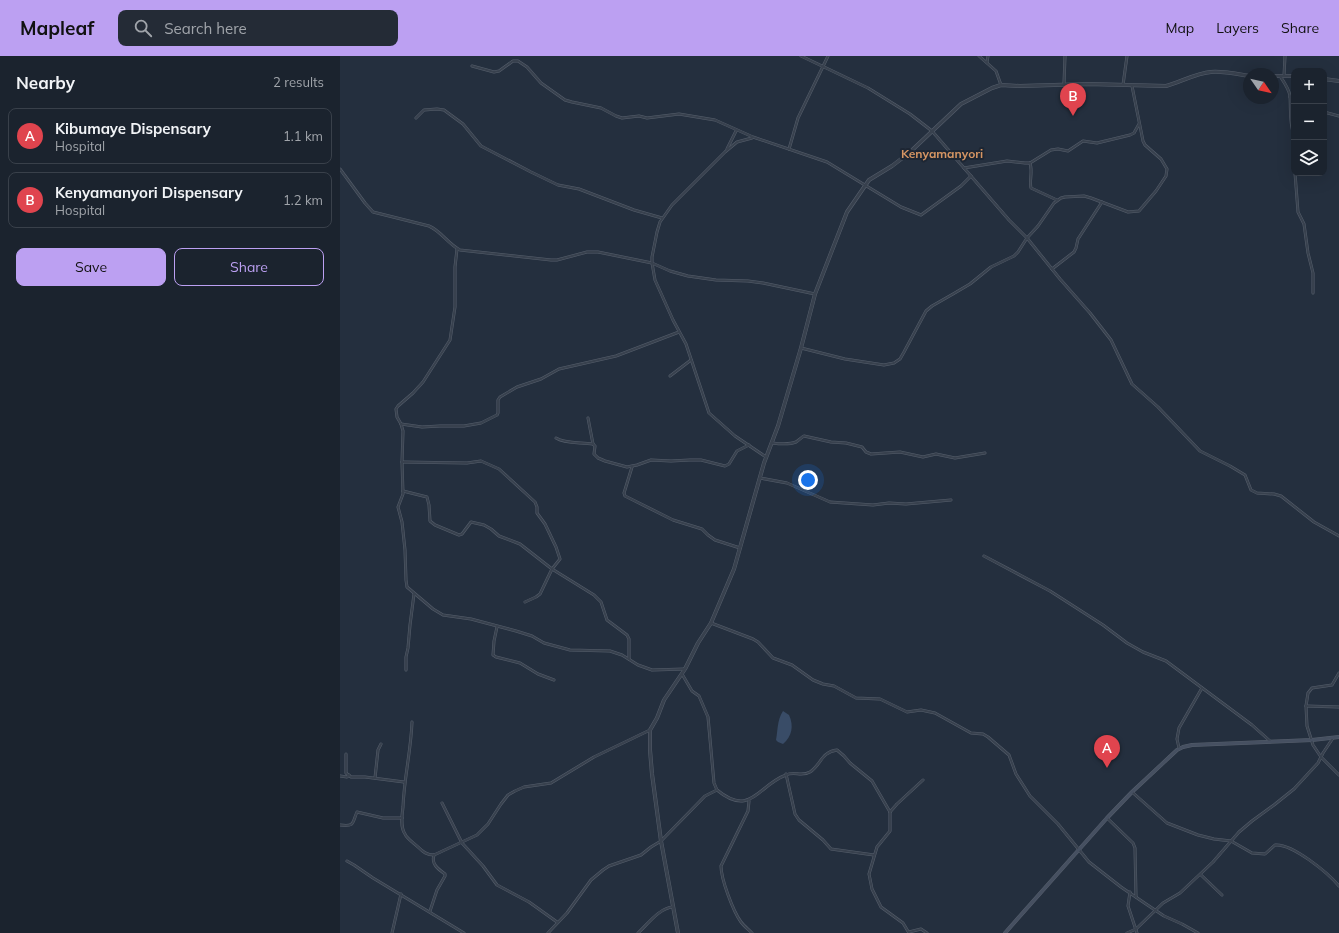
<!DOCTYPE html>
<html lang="en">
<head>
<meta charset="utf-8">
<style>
  body { margin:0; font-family:Mulish,sans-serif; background:#242b36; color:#f1f3f6 }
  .controls { position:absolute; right:12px; top:12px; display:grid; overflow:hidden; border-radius:8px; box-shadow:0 4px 16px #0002 }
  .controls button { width:36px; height:36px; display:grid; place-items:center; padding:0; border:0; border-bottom:1px solid #39404a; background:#1b232e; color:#f1f3f6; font:20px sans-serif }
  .compass { position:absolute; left:903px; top:12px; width:36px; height:36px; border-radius:50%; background:#1b232e; box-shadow:0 4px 16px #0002; rotate:124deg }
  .you { position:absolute; left:468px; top:424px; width:14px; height:14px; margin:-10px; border:3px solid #fff; border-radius:50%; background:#1a73e8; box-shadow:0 0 0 6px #1a73e833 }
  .badge { display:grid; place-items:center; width:26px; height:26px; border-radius:50%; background:#bca0f2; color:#fff; font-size:13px; font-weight:700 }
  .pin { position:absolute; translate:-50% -33px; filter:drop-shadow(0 1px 2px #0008) }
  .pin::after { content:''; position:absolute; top:21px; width:14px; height:12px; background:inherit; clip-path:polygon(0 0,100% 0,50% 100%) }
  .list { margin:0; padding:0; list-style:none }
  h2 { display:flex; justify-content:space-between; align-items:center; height:52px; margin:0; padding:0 16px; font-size:17px }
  h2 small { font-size:13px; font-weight:400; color:#a0a4aa }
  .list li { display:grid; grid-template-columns:26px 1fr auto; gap:12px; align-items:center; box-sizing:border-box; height:56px; margin:0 8px 8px; padding:0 8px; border:1px solid #39404a; border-radius:8px }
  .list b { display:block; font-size:15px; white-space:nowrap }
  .list p { margin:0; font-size:13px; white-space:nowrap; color:#a0a4aa }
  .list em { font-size:13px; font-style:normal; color:#a0a4aa }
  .actions { display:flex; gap:8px; padding:12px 16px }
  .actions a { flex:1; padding:9px 0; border:1px solid #bca0f2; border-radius:8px; text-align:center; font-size:14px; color:#bca0f2 }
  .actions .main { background:#bca0f2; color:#111 }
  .icon { flex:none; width:22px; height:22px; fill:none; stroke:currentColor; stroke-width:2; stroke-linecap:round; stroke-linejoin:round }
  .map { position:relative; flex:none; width:999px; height:877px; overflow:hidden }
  header { display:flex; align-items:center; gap:24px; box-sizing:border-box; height:56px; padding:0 20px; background:#bca0f2; color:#111 }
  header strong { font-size:19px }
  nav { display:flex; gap:22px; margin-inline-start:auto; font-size:14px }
  .search { width:280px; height:36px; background:#242b36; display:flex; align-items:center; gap:10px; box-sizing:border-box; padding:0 14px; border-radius:8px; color:#a0a4aa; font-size:15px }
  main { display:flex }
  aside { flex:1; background:#1b232e }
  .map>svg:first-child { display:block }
</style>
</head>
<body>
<header>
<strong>Mapleaf</strong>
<div class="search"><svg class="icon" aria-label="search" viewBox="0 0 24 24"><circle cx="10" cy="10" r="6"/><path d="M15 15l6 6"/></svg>Search here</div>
<nav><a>Map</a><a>Layers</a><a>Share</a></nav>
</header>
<main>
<aside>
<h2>Nearby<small>2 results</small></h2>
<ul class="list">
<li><span class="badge" style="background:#e0444e">A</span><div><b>Kibumaye Dispensary</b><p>Hospital</p></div><em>1.1 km</em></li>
<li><span class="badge" style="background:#e0444e">B</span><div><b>Kenyamanyori Dispensary</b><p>Hospital</p></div><em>1.2 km</em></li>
</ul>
<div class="actions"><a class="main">Save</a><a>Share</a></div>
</aside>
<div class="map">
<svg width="999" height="877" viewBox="0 0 999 877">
  <rect width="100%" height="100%" fill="#242f3e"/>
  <path fill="#394c67" d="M 443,655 L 449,659 C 454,670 452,680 443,688 L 438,686 L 436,684 C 438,674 437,664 443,655 Z"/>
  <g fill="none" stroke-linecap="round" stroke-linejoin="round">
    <defs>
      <g id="minor">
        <path d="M 461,0 L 528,32 L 570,58 L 592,75 L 669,164 L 687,182 L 720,223 L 750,257 L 771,284 L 792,328 L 818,351 L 860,395 L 890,410 L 905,419 L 911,434 L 917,437 L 934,438 L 941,440 L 974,466 L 999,480"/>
        <path d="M 639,0 L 656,15 L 661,29"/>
        <path d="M 647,6 L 648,0"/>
        <path d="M 132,10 L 154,16 L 159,15 L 173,5 L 178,5 L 187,11 L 201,27 L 225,44 L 232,46 L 261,52 L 276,60 L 282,62 L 299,60 L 307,62 L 339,58 L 375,64 L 413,81 L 487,106 L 561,151 L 581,159 L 621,130 L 631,120"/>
        <path d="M 940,20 C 944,26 949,33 950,40 C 951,53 949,66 954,79"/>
        <path d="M 944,20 L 945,0"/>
        <path d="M 724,28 L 725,0"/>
        <path d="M 783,29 L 787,0"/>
        <path d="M 950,41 L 954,43"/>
        <path d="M 984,56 L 999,60"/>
        <path d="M 76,62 L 84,54 L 97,53 L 104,54 L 123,68 L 141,90 L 191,116 L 218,129 L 239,133 L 294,154 L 322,162"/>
        <path d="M 412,82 L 397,86 L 385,96 L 332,149 L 320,166 L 317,176 L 312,201 L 312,207 L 315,224 L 333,264 L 346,288 L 369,357 L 395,380 L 426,401"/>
        <path d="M 387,93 L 396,75"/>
        <path d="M 449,93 L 458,62 L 488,0"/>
        <path d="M 690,107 C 693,117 689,124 691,132 L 717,144"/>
        <path d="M 624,112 L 667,105 L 685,107 L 690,107 L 711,94 L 718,93 L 728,95 L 743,85 L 757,87 L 790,79 L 794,77 L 799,68"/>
        <path d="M 0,113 L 25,147 L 33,156 L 89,170 C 101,175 108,188 120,194 L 211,204 L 217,204 L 247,196 L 258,196 L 312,207 L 330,215 L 348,220 L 376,224 L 408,225 L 423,227 L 475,238"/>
        <path d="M 955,117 L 958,156 L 964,168 L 968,197 L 973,217 L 973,237"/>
        <path d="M 117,193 L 115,211 L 115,251 L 110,284 L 83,326 L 73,337 L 58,350 L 56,353 L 57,361 L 61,368 L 63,375 L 62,406 L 63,438 L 58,451 L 62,466 L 65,494 L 66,524 L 67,531 L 93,553 L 103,559 L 131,563 L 176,575 L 192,580 L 204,587 L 230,594 L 270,595 L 282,599 L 298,609 L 312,614 L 345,613"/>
        <path d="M 712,213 L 734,196 L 736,192 L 738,183 L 762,146"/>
        <path d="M 461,292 L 505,303 L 544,309 L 554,307 L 560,303 L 564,296 L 586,255 L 592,250 L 613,238 L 630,228 L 651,211 L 674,200 L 678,196 L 687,182 L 698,170 L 714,147 L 721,142 L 725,141 L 744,140 L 751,142 L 788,156 L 799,155 L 816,135 L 826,120 L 827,113 L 821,103 L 805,89 L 803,85 L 792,30"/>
        <path d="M 330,320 L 351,304"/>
        <path d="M 248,362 L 253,388"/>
        <path d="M 61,368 L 82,371 L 100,370 L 124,370 L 141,367 L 157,359 L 158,357 L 158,344 L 160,341 L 177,331 L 201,323 L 219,313 L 276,300 L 339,276"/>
        <path d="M 216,382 C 225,388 241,386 253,388 L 255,390 L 254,398 L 258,402 L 265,405 L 287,411 L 297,409 L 311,404 L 331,405 L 350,404 L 361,404 L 385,410 L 389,408 L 397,395 L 409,389"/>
        <path d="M 432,387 C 440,388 449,389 456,386 C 459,384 462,381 464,380 L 491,386 L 506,387 L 522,391 L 526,396 L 531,398 L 560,396 L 583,401 L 596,398 L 615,402 L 645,397"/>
        <path d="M 62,406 L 127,407 L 141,405 L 159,413 L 195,446 L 197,451 L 197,457 L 205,468 L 216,491 L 220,503 L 212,513 L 200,538 L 196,541 L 185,546"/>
        <path d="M 292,411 L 284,437 L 285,440 L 333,464 L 362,473 L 368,479 L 375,484 L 400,492"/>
        <path d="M 420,422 L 447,427 L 490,446 L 533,449 L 549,447 L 566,448 L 611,444"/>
        <path d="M 63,435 L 87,441 L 89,449 L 90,465 L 95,469 L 119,479 L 122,478 L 131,466 L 144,469 L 151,473 L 159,480 L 180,488 L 212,513 L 254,539 L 261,546 L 267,564 L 287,579 L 289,583 L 289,603"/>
        <path d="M 644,500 L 710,535 L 763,569 L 787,587 L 803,596 L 826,605 L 912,669 L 930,685"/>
        <path d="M 371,567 L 413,583 L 418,586 L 433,602 L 452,609 L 473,624 L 483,628 L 494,630 L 516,642 L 540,643 L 567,656 L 581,654 L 595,657 L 631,677 L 643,678 L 648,681 L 669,699 L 676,718 L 690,740 L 718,768 L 749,806 L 781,831 L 806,848 L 824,860 L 842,868 L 858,877"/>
        <path d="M 157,571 L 154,585 L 153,599 L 156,601 L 180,607 L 198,618 L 214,624"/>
        <path d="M 66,614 L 66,601 L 68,592 L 70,569 L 74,538"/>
        <path d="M 999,617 L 992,629 L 972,632 L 968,637 L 966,650 L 967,670 L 973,689 L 981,701 L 999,719"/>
        <path d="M 342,618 L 352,635 L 359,640 L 368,661 L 374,727 L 377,734"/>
        <path d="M 966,650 L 999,651"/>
        <path d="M 72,666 C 71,695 64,722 63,751 C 62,759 60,771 65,778 C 67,783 74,787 78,791 C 83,796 87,799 94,799 L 137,779 L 148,768 L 161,748 L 168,739 L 175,735 L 184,731 L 211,727 L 254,701 L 310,674"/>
        <path d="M 839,692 L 837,683 L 839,672 L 862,632"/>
        <path d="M 6,698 L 6,717 L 11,721 L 25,721 L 64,726"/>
        <path d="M 446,718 L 455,758 L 459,764 L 483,784 L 491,793 L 534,799"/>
        <path d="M 0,720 L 7,721 L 9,719"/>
        <path d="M 35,722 L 38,694 L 41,688"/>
        <path d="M 792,736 L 827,767 L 858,779 L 874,783 L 891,785 L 912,797 L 925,798 L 935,789 C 952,787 988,817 999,830"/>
        <path d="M 409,745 L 408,755 L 381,810 C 381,823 393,855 401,866 C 404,870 408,873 412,877"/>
        <path d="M 102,747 L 122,787 L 143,810 L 157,829 L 189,846 L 217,866"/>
        <path d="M 767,762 L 793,787 L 795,792 L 796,841"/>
        <path d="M 0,769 C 15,771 12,767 17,756 L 43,762 L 62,762"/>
        <path d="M 7,805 L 14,809 L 33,822 L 124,877"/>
        <path d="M 861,819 L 882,839"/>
        <path d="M 790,836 L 788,850 L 797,877"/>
        <path d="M 90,855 L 97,834 L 105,820 L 105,818 C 98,813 91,808 94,799"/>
        <path d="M 569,876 L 581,873 L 587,877"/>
        <path d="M 52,877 L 61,838"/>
        <path d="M 208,877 L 227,857 L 251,824 L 263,814 L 269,810 L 301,799 L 311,791 L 321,785 L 365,740 L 377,734 C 411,762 418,729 446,719 C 454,715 462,721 470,716 C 481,709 481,696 497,694 L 504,700 L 510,707 L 532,725 L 550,756"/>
        <path d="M 298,877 C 308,868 319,852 333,851"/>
        <path d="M 569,877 L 563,867 L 541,851 L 532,833 L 529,818 L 537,791 L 550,775 L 550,756 L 557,748 L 583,724"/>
        <path d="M 787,877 L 796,873 L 823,847 L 840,837 L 873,806 L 899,776 L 912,765 L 934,749 L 954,733 L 978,707 L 983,697 L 993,682"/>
      </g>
      <g id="tertiary">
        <path d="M 933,20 L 954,20"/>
        <path d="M 984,23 L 999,25"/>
        <path d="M 338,877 L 321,785 L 312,718 L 310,694 L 310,674 L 317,662 L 324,644 L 345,613 L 358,587 L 371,567 L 394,513 L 424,407 L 438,370 L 461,292 L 475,238 L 507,156 L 529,124 L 552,110 L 569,97 L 621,48 L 652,32 L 661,29 L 680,30 L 748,28 L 826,30 C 840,26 857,17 871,16 C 883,15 897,18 909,20"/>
      </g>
      <path id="secondary" d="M 665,877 L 767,762 L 792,736 L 837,694 L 843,691 L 852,689 L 972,684 L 999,681"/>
    </defs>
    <use href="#minor" stroke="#565f6c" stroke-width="3"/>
    <use href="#tertiary" stroke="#565f6c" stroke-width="4"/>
    <use href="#secondary" stroke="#565f6c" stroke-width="4"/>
    <use href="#minor" stroke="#38414e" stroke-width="2"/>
    <use href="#tertiary" stroke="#38414e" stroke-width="3"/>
    <use href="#secondary" stroke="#465061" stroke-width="3"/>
  </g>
  <g text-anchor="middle" stroke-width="4" stroke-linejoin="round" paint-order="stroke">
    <g font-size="12" font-weight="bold" fill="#d59563" stroke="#1d2633">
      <text x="602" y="102">Kenyamanyori</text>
    </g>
  </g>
</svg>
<div class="controls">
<button>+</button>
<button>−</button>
<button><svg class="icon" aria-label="layers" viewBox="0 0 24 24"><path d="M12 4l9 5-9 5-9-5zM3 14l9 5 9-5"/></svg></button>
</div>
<svg class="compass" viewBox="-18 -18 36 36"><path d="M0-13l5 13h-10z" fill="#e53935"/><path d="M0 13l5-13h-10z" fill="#a0a4aa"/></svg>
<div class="you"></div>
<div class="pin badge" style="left:767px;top:712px;background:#e0444e">A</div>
<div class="pin badge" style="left:733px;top:60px;background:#e0444e">B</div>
</div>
</main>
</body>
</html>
